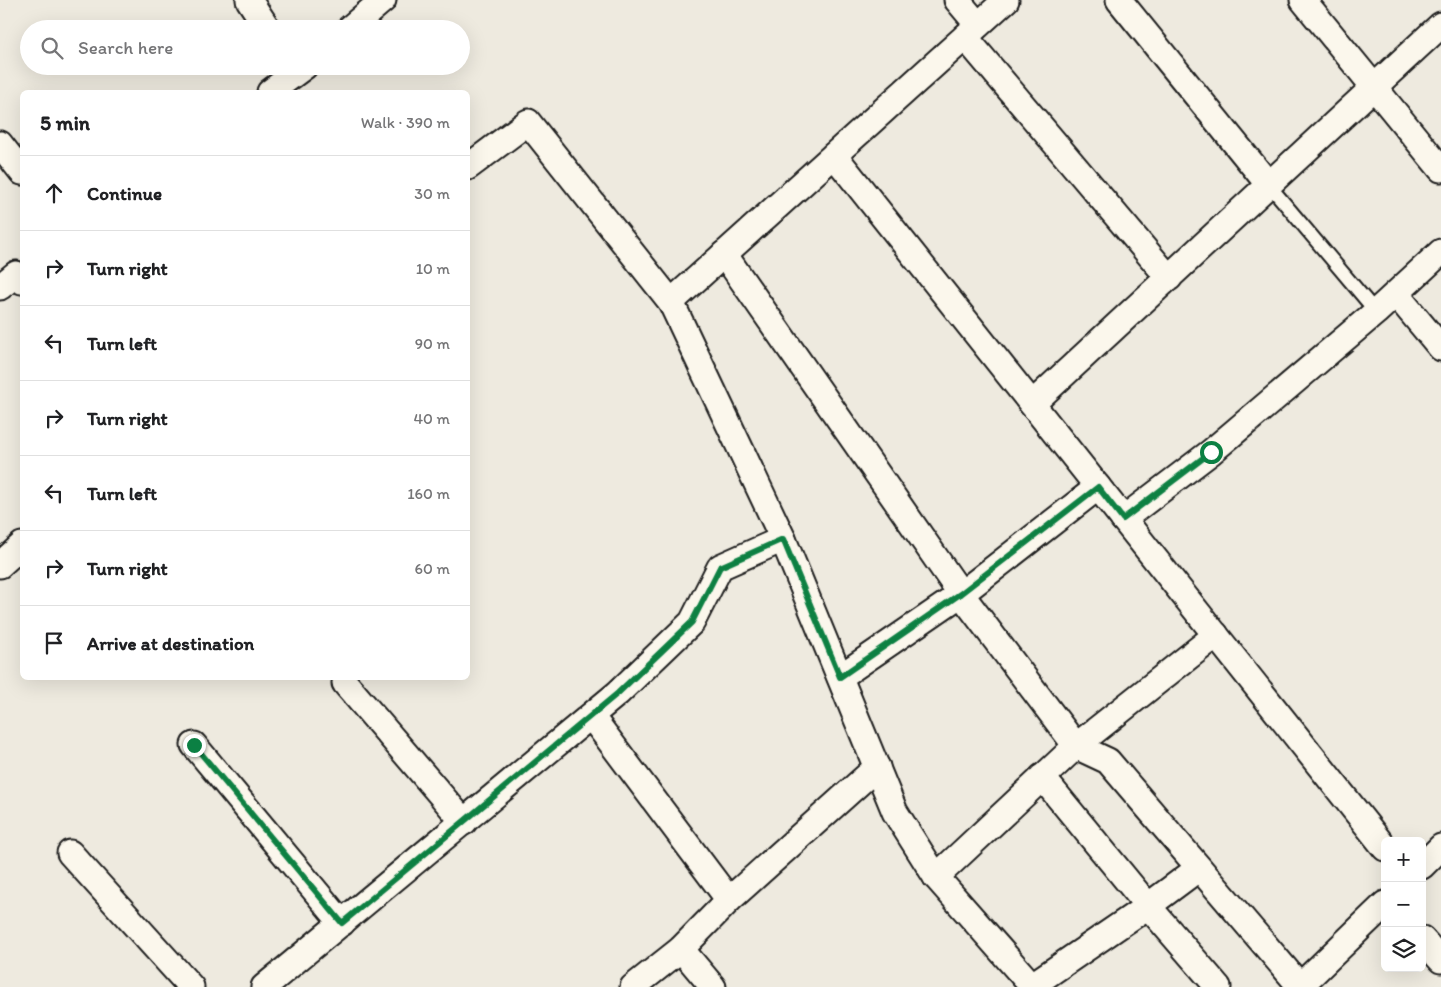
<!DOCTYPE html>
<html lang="en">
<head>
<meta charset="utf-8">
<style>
  body { margin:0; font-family:Itim,sans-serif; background:#f2f2f2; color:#202124 }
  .controls { position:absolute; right:15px; bottom:15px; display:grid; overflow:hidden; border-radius:8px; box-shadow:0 5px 20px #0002 }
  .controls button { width:45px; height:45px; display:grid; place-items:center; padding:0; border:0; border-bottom:1px solid #e0e0e0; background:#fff; color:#202124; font:25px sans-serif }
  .stop { position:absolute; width:15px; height:15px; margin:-11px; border:4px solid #0b8043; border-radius:50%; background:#fff }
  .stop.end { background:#0b8043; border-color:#fff; box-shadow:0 1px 5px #0008 }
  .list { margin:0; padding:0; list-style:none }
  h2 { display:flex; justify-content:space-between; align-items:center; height:65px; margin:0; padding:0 20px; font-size:21px }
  h2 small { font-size:16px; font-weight:400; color:#757577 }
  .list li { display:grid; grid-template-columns:32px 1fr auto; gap:15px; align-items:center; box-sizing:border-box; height:75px; padding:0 20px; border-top:1px solid #e0e0e0 }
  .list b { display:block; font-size:19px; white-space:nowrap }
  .list em { font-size:16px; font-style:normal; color:#757577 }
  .icon { flex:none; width:28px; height:28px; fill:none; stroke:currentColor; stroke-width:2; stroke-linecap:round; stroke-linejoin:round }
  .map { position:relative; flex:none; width:1441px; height:987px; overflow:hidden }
  .search { position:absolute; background:#fff; box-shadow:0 5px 20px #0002; left:20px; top:20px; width:450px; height:55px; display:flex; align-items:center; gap:12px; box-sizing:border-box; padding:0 18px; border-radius:28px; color:#757577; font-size:19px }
  .panel { position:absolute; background:#fff; box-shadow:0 5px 20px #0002; left:20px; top:90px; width:450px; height:590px; border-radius:8px }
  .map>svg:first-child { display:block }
</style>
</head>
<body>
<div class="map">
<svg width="1441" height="987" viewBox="0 0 1441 987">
  <rect width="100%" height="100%" fill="#eeeadf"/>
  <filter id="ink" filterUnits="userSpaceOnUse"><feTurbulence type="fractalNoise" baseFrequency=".02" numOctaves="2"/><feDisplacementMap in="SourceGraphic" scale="10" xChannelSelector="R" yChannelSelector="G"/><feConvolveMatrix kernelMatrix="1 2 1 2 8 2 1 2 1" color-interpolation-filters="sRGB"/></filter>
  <g filter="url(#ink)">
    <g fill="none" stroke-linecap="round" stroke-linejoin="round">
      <defs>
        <path id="service" d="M 1269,185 L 1376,312"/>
        <g id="minor">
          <path d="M 249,0 L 268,29"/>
          <path d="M 957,0 L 978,25"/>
          <path d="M 1119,0 L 1269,185"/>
          <path d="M 1303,0 L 1441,169"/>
          <path d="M 349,29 L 383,0"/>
          <path d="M 965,37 L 1169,278"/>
          <path d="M 270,92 L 305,66"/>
          <path d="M 0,144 L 22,172"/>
          <path d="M 834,155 L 1385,848"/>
          <path d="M 468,167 L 528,122 L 671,302 L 783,539 L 895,812 L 936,877 L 1033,987"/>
          <path d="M 724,254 L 961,594 L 1076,746 L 1108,761 L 1300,986"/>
          <path d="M 0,287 L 16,274 L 22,281"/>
          <path d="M 1396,294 L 1441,348"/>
          <path d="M 671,302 L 1006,0"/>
          <path d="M 1032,404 L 1441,25"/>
          <path d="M 1123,519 L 1211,452 L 1376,312 L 1441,252"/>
          <path d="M 0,565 L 22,545"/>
          <path d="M 840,677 L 961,594 L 1098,487"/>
          <path d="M 345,683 L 464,822"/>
          <path d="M 591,716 L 729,900"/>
          <path d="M 194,745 L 342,923"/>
          <path d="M 1042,777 L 1148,906 L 1218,987"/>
          <path d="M 70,853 L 191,987"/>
          <path d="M 1422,866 L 1441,847"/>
          <path d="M 936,877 L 1076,746 L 1216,635"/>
          <path d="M 1422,939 L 1441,960"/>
          <path d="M 681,949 L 713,987"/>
          <path d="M 1031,986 L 1148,906 L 1199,868"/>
          <path d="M 264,987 L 618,693 L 692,622 L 720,567 L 783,539"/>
          <path d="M 633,987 L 681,949 L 729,900 L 877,767"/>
          <path d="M 1299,987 L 1385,904"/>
        </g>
      </defs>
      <use href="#service" stroke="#1c1c1c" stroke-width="16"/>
      <use href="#minor" stroke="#1c1c1c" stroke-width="29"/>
      <use href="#service" stroke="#fbf7ec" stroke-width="12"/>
      <use href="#minor" stroke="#fbf7ec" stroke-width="25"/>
    </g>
  </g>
  <g fill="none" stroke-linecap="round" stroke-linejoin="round" filter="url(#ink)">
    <path stroke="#0b8043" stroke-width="6" d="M 194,745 L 342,923 L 618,693 L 692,622 L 720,567 L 783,539 L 840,677 L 960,594 L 1098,487 L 1123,519 L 1211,452"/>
  </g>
</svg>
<div class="controls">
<button>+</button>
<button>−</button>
<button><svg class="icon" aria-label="layers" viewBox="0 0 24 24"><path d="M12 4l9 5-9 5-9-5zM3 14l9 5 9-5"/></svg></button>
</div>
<div class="stop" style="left:1211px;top:452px"></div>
<div class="stop end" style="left:194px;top:745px"></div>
<div class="search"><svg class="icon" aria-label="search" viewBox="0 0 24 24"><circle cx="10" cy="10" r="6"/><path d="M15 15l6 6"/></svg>Search here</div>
<section class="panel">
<h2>5 min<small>Walk · 390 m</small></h2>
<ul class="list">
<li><svg class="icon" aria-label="ahead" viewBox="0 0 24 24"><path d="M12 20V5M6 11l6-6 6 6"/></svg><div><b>Continue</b></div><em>30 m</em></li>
<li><svg class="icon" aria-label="right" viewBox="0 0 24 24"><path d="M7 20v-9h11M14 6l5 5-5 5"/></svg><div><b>Turn right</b></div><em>10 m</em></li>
<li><svg class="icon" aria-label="left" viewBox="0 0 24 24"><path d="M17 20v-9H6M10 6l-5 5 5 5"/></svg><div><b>Turn left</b></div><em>90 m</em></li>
<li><svg class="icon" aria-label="right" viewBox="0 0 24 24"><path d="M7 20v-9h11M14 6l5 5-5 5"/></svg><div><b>Turn right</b></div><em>40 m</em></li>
<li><svg class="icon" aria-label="left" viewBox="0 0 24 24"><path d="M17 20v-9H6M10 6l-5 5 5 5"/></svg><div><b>Turn left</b></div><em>160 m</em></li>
<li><svg class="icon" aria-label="right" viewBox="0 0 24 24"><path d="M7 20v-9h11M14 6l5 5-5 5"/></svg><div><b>Turn right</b></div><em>60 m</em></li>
<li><svg class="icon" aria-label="arrive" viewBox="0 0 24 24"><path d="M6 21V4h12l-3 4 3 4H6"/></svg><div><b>Arrive at destination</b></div></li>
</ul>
</section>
</div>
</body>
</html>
